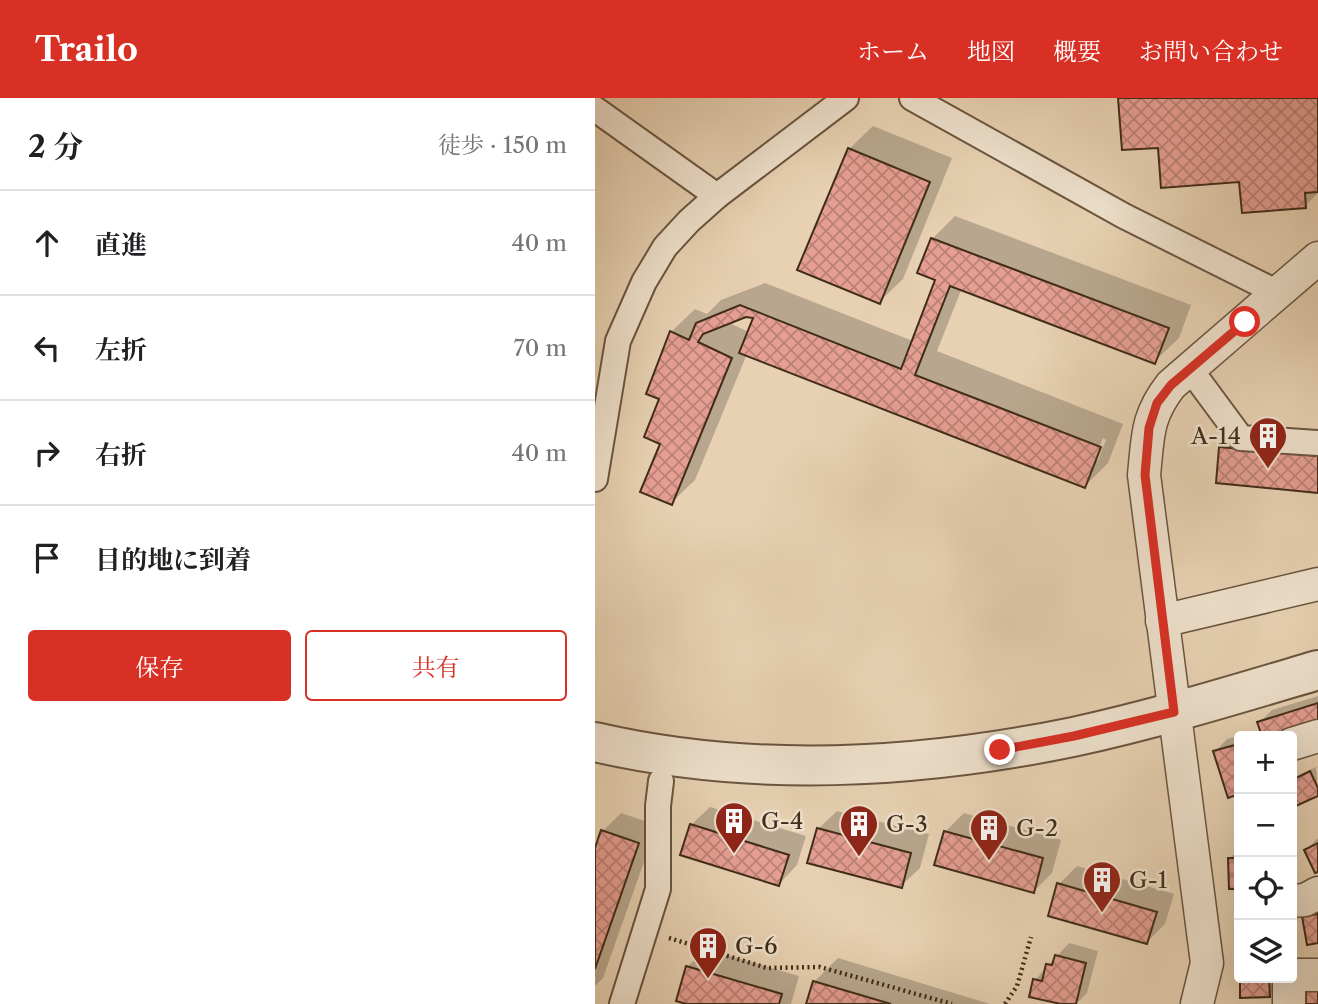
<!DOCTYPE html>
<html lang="ja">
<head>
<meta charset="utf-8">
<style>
  body { margin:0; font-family:"Libre Caslon Text","Noto Serif JP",serif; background:#f6f6f6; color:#202124 }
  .controls { position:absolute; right:21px; bottom:21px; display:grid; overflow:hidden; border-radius:7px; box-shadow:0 7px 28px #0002 }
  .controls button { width:63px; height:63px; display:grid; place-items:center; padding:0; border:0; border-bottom:2px solid #e0e0e0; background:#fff; color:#202124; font:35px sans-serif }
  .stop { position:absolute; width:21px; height:21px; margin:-16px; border:5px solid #d93025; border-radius:50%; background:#fff }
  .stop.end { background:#d93025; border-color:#fff; box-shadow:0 2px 7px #0008 }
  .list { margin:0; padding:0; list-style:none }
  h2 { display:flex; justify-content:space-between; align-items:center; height:91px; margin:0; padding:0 28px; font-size:30px }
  h2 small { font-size:23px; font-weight:400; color:#757577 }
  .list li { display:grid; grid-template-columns:46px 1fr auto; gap:21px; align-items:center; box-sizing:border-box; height:105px; padding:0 28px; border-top:2px solid #e0e0e0 }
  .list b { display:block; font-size:26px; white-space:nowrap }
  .list em { font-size:23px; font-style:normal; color:#757577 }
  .actions { display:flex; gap:14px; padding:21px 28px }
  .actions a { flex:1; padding:16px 0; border:2px solid #d93025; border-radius:7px; text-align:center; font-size:24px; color:#d93025 }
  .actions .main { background:#d93025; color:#fff }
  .icon { flex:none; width:38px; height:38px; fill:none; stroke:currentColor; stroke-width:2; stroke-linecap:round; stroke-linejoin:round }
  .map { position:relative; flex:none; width:723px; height:906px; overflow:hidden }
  header { display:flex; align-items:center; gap:42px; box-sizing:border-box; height:98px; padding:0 35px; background:#d93025; color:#fff }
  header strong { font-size:33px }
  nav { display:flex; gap:38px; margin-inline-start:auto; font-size:24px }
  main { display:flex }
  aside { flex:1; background:#fff }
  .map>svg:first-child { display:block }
</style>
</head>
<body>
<header>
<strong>Trailo</strong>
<nav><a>ホーム</a><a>地図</a><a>概要</a><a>お問い合わせ</a></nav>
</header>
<main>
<aside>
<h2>2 分<small>徒歩 · 150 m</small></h2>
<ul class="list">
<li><svg class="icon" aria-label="ahead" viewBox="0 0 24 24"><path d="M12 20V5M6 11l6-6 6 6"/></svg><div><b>直進</b></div><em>40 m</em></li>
<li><svg class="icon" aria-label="left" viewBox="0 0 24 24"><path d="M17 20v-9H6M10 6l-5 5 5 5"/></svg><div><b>左折</b></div><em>70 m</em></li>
<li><svg class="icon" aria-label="right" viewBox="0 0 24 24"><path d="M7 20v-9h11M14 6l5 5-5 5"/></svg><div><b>右折</b></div><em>40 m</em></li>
<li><svg class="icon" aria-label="arrive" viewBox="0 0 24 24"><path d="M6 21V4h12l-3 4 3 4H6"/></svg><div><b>目的地に到着</b></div></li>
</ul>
<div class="actions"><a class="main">保存</a><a>共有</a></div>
</aside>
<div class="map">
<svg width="723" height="906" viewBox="0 0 723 906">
  <defs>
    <pattern id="building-cross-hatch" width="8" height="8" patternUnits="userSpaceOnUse" patternTransform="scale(1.75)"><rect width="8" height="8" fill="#e59e92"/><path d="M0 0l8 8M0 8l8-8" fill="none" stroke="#bb8176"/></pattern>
  </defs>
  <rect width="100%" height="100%" fill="#e7d1b2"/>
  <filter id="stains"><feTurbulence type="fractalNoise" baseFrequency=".00286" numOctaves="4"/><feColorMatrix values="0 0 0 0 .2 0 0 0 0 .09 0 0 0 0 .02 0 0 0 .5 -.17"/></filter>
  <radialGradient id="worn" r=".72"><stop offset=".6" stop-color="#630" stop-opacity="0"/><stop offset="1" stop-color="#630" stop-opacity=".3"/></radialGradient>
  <g fill="#0003" fill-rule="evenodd">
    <path d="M 525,0 L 723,0 L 723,95 L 710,108 L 564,48 Z"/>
    <path d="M 278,28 L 357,60 L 308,181 L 284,204 L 254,51 Z"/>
    <path d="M 360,118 L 596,207 L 584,240 L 560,263 L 367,190 L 342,253 L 528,326 L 513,365 L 490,388 L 152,256 L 100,382 L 76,405 L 67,345 L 66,300 L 76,234 L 100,211 L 112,216 L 126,202 L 170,185 L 318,243 L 343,181 L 337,141 ZM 151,217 L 161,219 L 154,234 L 132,224 ZM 508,340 L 511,342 L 503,362 L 499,362 Z"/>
    <path d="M 645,332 L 723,339 L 723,393 L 626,350 Z"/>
    <path d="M 723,598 L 723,625 L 681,638 L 669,638 L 664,625 L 677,612 Z"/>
    <path d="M 652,635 L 653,638 L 644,638 L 644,694 L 634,698 L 620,654 L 632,641 Z"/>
    <path d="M 721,669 L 723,696 L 702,706 L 697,695 L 697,680 Z"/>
    <path d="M 115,709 L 211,738 L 202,767 L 184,786 L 96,727 Z"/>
    <path d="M 242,713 L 334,736 L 325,770 L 306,788 L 223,731 Z"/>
    <path d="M 26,715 L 62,727 L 8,880 L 0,888 L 0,756 L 8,733 Z"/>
    <path d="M 369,715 L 466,742 L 457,775 L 439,793 L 350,734 Z"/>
    <path d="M 723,740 L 723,772 L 711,752 Z"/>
    <path d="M 644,751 L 644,789 L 635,790 L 634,761 Z"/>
    <path d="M 482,768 L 579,796 L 570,826 L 552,844 L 464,786 Z"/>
    <path d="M 474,845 L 503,853 L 492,895 L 481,906 L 473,906 L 440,882 Z"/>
    <path d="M 111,851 L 204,878 L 196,906 L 97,906 L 92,869 Z"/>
    <path d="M 243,860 L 395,906 L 213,906 L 220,883 Z"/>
    <path d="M 647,880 L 680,880 L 680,891 L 674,897 L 647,898 Z"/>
  </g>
  <g fill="url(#building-cross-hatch)" stroke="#402c19" stroke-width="2">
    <path d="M 523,0 L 723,0 L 723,94 L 710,95 L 711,110 L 647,115 L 644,84 L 566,90 L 563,50 L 527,52 Z"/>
    <path d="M 253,50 L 335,84 L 285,206 L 202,172 Z"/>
    <path d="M 336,140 L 574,230 L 560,266 L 355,188 L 320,277 L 506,349 L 490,390 L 144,255 L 158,220 L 151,219 L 108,236 L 103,244 L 137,260 L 77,407 L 45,394 L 65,346 L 49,339 L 64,301 L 51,296 L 75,233 L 94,242 L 101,225 L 145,207 L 306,271 L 340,182 L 322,175 Z"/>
    <path d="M 624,349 L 723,358 L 723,395 L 621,385 Z"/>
    <path d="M 723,605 L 723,626 L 686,638 L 667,638 L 662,624 Z"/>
    <path d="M 640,647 L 644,662 L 644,696 L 633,700 L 618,653 Z"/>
    <path d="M 715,673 L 723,690 L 723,698 L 701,708 L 697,700 L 697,682 Z"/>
    <path d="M 95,726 L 194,757 L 184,788 L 85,757 Z"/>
    <path d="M 222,730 L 316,755 L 307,790 L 212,765 Z"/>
    <path d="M 6,732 L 44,745 L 0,871 L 0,750 Z"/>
    <path d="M 349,733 L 448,760 L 439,795 L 339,767 Z"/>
    <path d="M 723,745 L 723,774 L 720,775 L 709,752 Z"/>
    <path d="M 644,755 L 644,791 L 634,791 L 633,760 L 644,760 Z"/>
    <path d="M 462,785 L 562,814 L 552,846 L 453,818 Z"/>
    <path d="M 723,816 L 723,845 L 712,847 L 707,818 Z"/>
    <path d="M 460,857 L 491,865 L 481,906 L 466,906 L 434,899 L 438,881 L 447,883 L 451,866 L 457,867 Z"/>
    <path d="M 91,868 L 187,896 L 184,906 L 91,906 L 81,903 Z"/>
    <path d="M 645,880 L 674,880 L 675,899 L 645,900 Z"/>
    <path d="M 218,883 L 296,906 L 211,906 Z"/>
    <rect x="711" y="888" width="12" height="18"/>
  </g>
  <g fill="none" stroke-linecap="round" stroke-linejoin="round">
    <defs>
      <g id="pedestrian">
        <path d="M 317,0 L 529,118 L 683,195"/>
        <path d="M 0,11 L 122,98"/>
        <path d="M 595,271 L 646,340 L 723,345"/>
        <path d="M 0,381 L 23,243 L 49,184 L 70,149 L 94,123 L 122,98 L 251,0"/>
        <path d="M 27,906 L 63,791 L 63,708 L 66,683"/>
      </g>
      <g id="minor">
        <path d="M 567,523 L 723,486"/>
        <path d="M 697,646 L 723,638"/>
        <path d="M 697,803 L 710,802 L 723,795"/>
        <path d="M 697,877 L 723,877"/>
        <path d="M 694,880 L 694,906"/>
        <path d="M 602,906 L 612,865 L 549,377 C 553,339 551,319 576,287 L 723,160"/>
      </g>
      <path id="tertiary" d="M 0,644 C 156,680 322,671 478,639 C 561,621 642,596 723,572"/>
    </defs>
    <use href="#pedestrian" stroke="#6a553f" stroke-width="28"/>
    <use href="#minor" stroke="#6a553f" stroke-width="35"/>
    <use href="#tertiary" stroke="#6a553f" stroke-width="42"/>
    <g stroke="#402c19" stroke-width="4.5" stroke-dasharray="2 3.5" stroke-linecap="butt">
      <path d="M 74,840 L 172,870 L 225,869 L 357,906"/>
      <path d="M 410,906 L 422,888 L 436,839"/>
    </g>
    <use href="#pedestrian" stroke="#efe1cd" stroke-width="24"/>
    <use href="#minor" stroke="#efe1cd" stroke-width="32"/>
    <use href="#tertiary" stroke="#efe1cd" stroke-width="38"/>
  </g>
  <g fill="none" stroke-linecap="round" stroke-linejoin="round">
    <path stroke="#d93025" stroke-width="9" d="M 405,652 L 479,638 L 579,614 L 550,377 L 554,330 L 562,305 L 576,287 L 650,224"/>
  </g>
  <defs>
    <symbol id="building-pin" viewBox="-11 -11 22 30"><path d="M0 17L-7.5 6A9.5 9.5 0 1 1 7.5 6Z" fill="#8f2418" stroke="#efe1cd"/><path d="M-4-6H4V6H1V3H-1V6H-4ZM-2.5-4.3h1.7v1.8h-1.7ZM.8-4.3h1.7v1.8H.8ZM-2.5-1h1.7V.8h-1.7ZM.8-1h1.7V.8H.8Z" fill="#fff"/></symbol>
  </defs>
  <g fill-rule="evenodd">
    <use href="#building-pin" x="651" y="316" width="44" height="60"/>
    <use href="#building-pin" x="117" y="701" width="44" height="60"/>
    <use href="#building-pin" x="242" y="704" width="44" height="60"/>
    <use href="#building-pin" x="372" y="708" width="44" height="60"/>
    <use href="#building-pin" x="485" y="760" width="44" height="60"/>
    <use href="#building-pin" x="91" y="826" width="44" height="60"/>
  </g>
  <g text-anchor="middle" stroke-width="5" stroke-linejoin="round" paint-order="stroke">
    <g font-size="23" fill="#402c19" stroke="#efe1cd" text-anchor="start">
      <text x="646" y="346" text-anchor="end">A-14</text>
      <text x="166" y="731">G-4</text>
      <text x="291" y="734">G-3</text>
      <text x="421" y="738">G-2</text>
      <text x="534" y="790">G-1</text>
      <text x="140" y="856">G-6</text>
    </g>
  </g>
  <rect width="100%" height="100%" filter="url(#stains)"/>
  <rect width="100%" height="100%" fill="url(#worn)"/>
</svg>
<div class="controls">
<button>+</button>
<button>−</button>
<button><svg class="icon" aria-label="locate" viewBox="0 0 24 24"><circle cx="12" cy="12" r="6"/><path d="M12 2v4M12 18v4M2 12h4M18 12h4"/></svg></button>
<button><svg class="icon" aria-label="layers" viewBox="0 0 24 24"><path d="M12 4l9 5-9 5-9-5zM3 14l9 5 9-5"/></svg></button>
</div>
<div class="stop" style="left:650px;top:224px"></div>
<div class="stop end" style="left:405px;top:652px"></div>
</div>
</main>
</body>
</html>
